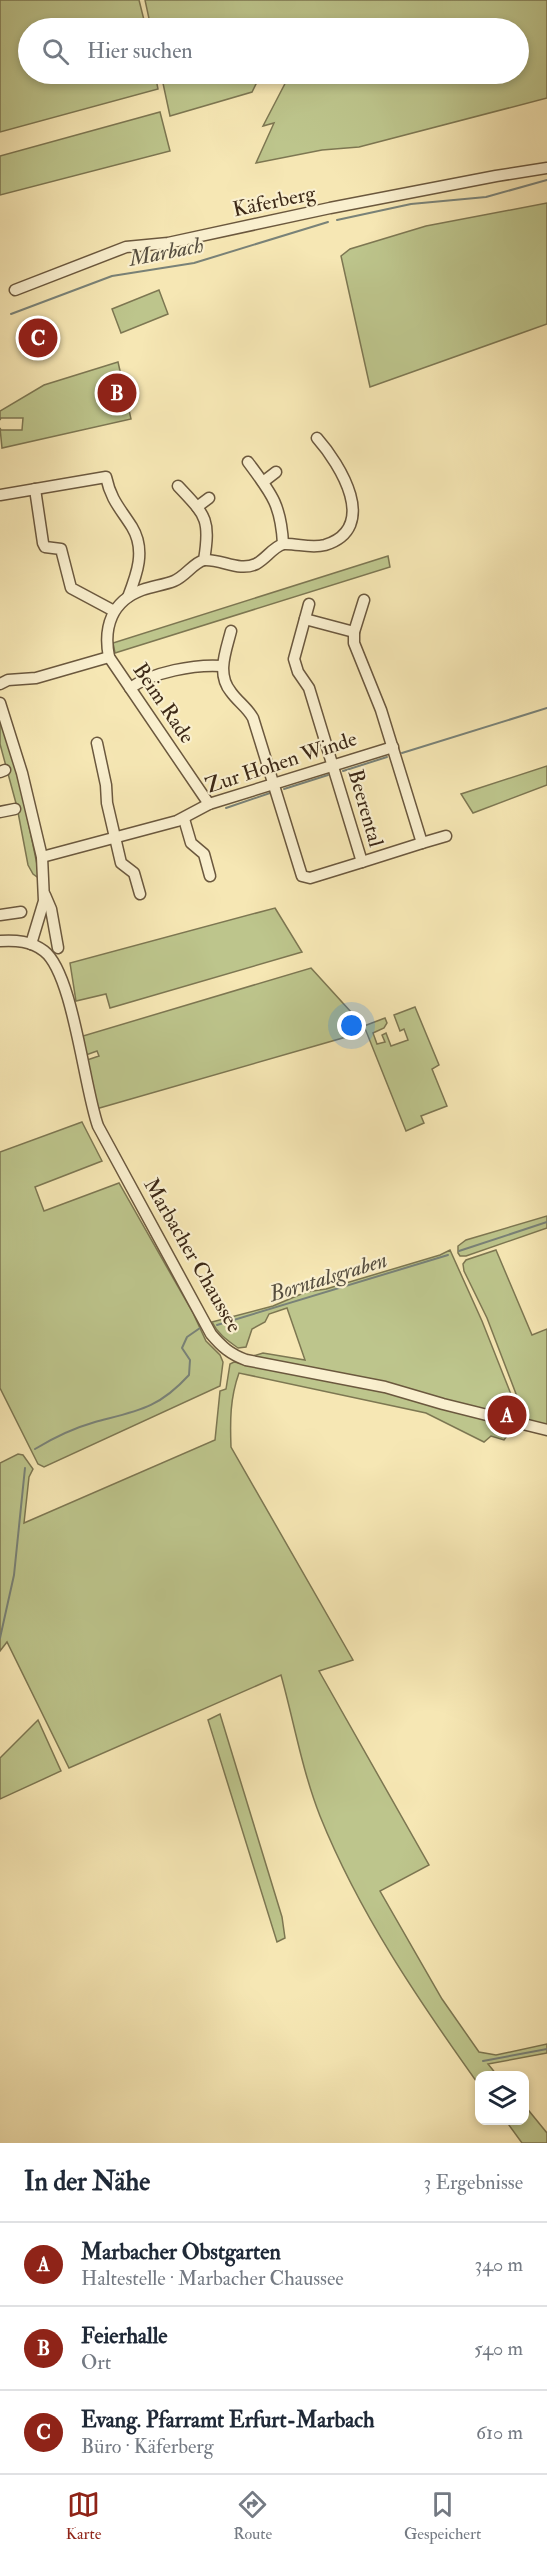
<!DOCTYPE html>
<html lang="de">
<head>
<meta charset="utf-8">
<style>
  body { margin:0; font-family:"IM FELL Double Pica",serif; background:#f2f2f3; color:#1f2937 }
  .controls { position:absolute; right:18px; bottom:18px; display:grid; overflow:hidden; border-radius:12px; box-shadow:0 3px 9px #0003 }
  .controls button { width:54px; height:54px; display:grid; place-items:center; padding:0; border:0; border-bottom:2px solid #e0e1e3; background:#fff; color:#1f2937; font:30px sans-serif }
  .you { position:absolute; left:352px; top:1026px; width:21px; height:21px; margin:-15px; border:4px solid #fff; border-radius:50%; background:#1a73e8; box-shadow:0 0 0 9px #1a73e833 }
  .badge { display:grid; place-items:center; width:39px; height:39px; border-radius:50%; background:#8f2418; color:#fff; font-size:20px; font-weight:700 }
  .pin { position:absolute; translate:-50% -50%; border:3px solid #fff; box-shadow:0 2px 6px #0006 }
  .list { margin:0; padding:0; list-style:none }
  h2 { display:flex; justify-content:space-between; align-items:center; height:78px; margin:0; padding:0 24px; font-size:26px }
  h2 small { font-size:20px; font-weight:400; color:#747a83 }
  .list li { display:grid; grid-template-columns:39px 1fr auto; gap:18px; align-items:center; box-sizing:border-box; height:84px; padding:0 24px; border-top:2px solid #e0e1e3 }
  .list b { display:block; font-size:22px; white-space:nowrap }
  .list p { margin:0; font-size:20px; white-space:nowrap; color:#747a83 }
  .list em { font-size:20px; font-style:normal; color:#747a83 }
  .icon { flex:none; width:33px; height:33px; fill:none; stroke:currentColor; stroke-width:2; stroke-linecap:round; stroke-linejoin:round }
  .map { position:relative; flex:none; width:547px; height:2143px; overflow:hidden }
  .search { position:absolute; background:#fff; box-shadow:0 3px 9px #0003; left:18px; right:18px; top:18px; height:66px; display:flex; align-items:center; gap:15px; box-sizing:border-box; padding:0 21px; border-radius:33px; color:#747a83; font-size:22px }
  .sheet { height:330px; background:#fff }
  nav { display:flex; justify-content:space-around; align-items:center; box-sizing:border-box; height:84px; border-top:2px solid #e0e1e3; background:#fff; font-size:16px; color:#747a83 }
  nav a { display:grid; justify-items:center; gap:3px }
  nav .on { color:#8f2418 }
  .map>svg:first-child { display:block }
</style>
</head>
<body>
<div class="map">
<svg width="547" height="2143" viewBox="0 0 547 2143">
  <rect width="100%" height="100%" fill="#f6e7b4"/>
  <filter id="stains"><feTurbulence type="fractalNoise" baseFrequency=".00333" numOctaves="4"/><feColorMatrix values="0 0 0 0 .2 0 0 0 0 .09 0 0 0 0 .02 0 0 0 .5 -.17"/></filter>
  <radialGradient id="worn" r=".72"><stop offset=".6" stop-color="#630" stop-opacity="0"/><stop offset="1" stop-color="#630" stop-opacity=".3"/></radialGradient>
  <g fill="#bdc58c" stroke="#7d7752" stroke-width="1.5">
    <path d="M 0,0 L 139,0 L 146,28 L 28,28 L 28,74 L 155,74 L 158,89 L 0,132 Z"/>
    <path d="M 145,0 L 547,0 L 547,98 L 359,147 L 322,150 L 256,163 L 274,123 L 263,126 L 290,74 L 438,74 L 438,76 L 444,74 L 518,74 L 518,28 L 151,28 Z"/>
    <path d="M 161,74 L 261,74 L 252,92 L 170,116 Z"/>
    <path d="M 160,112 L 170,151 L 0,195 L 0,156 Z"/>
    <path d="M 547,203 L 547,324 L 370,387 L 341,256 L 350,249 L 426,226 Z"/>
    <path d="M 159,290 L 168,314 L 121,333 L 112,309 Z"/>
    <path d="M 118,362 L 131,419 L 2,448 L 0,428 L 1,430 L 22,430 L 23,418 L 1,418 L 0,420 L 0,411 L 44,385 Z"/>
    <path d="M 388,556 L 390,567 L 115,653 L 113,643 Z"/>
    <path d="M 0,717 L 18,772 L 40,879 L 33,874 L 28,865 L 17,807 L 0,744 Z"/>
    <path d="M 547,766 L 547,785 L 473,813 L 461,794 Z"/>
    <path d="M 275,908 L 302,952 L 110,1008 L 106,994 L 76,1001 L 70,963 Z"/>
    <path d="M 311,968 L 351,1012 L 357,1028 L 353,1035 L 96,1109 L 87,1060 L 99,1056 L 97,1051 L 86,1055 L 83,1036 Z"/>
    <path d="M 415,1007 L 439,1065 L 432,1069 L 447,1106 L 421,1116 L 424,1123 L 406,1131 L 364,1026 L 385,1018 L 387,1023 L 384,1028 L 373,1033 L 377,1044 L 385,1042 L 382,1035 L 386,1033 L 391,1046 L 408,1040 L 404,1029 L 400,1031 L 394,1015 Z"/>
    <path d="M 82,1122 L 102,1161 L 35,1187 L 44,1211 L 119,1183 L 193,1313 L 206,1341 L 220,1355 L 223,1362 L 220,1386 L 44,1467 L 38,1464 L 0,1388 L 0,1152 Z"/>
    <path d="M 547,1216 L 547,1228 L 466,1256 L 460,1256 L 458,1253 L 458,1246 L 466,1240 Z"/>
    <path d="M 450,1250 L 482,1321 L 516,1407 L 513,1410 L 517,1416 L 500,1412 L 497,1414 L 384,1382 L 253,1356 L 263,1353 L 305,1360 L 287,1308 L 269,1314 L 265,1322 L 252,1329 L 246,1347 L 238,1348 C 227,1340 218,1334 212,1322 L 273,1306 L 306,1292 L 326,1289 L 440,1255 Z"/>
    <path d="M 496,1250 L 532,1335 L 547,1329 L 547,1425 L 526,1420 L 487,1318 L 464,1271 L 463,1264 L 466,1260 Z"/>
    <path d="M 234,1362 L 384,1391 L 513,1428 L 504,1440 L 491,1436 L 484,1442 L 426,1413 L 239,1373 C 230,1398 230,1421 231,1447 L 353,1660 L 319,1671 L 429,1865 L 380,1891 L 442,1999 L 479,2052 L 496,2055 L 547,2044 L 547,2053 L 488,2064 L 497,2075 L 480,2076 L 479,2085 C 419,2001 359,1913 320,1816 C 302,1770 294,1722 281,1675 L 69,1768 L 7,1642 L 0,1651 L 0,1463 L 18,1454 L 23,1455 L 33,1469 L 29,1477 L 24,1523 L 215,1440 L 220,1391 L 226,1389 L 230,1364 Z"/>
    <path d="M 220,1714 L 282,1917 L 285,1938 L 277,1942 L 208,1720 Z"/>
    <path d="M 38,1720 L 61,1771 L 0,1799 L 0,1758 Z"/>
    <path d="M 525,2106 L 547,2133 L 547,2143 L 522,2143 L 506,2121 L 524,2120 Z"/>
  </g>
  <g fill="none" stroke-linecap="round" stroke-linejoin="round">
    <g stroke="#798278" stroke-width="2">
      <path d="M 337,220 L 411,204 L 486,197 L 547,180"/>
      <path d="M 11,314 L 112,276 L 194,263 L 328,222"/>
      <path d="M 402,753 L 547,708"/>
      <path d="M 343,771 L 387,757"/>
      <path d="M 284,789 L 328,775"/>
      <path d="M 226,808 L 270,793"/>
      <path d="M 459,1251 L 547,1222"/>
      <path d="M 217,1325 L 448,1255"/>
      <path d="M 35,1449 C 53,1438 74,1428 95,1422 C 137,1411 158,1409 189,1375 L 190,1360 L 182,1348 L 187,1337 L 200,1328"/>
      <path d="M 0,1638 L 14,1575 L 25,1468"/>
      <path d="M 483,2061 L 547,2049"/>
    </g>
    <defs>
      <g id="minor">
        <path d="M 15,290 L 126,247 L 168,243 L 330,208 L 496,176 L 547,168"/>
        <path d="M 263,482 L 276,472"/>
        <path d="M 178,486 C 205,515 211,518 204,560 C 193,563 186,576 174,581 C 164,585 153,586 142,590 C 112,601 103,627 109,657 L 209,804"/>
        <path d="M 35,489 L 43,543 L 45,547 L 61,549 L 71,588 L 114,611"/>
        <path d="M 0,495 L 106,477 C 111,500 120,508 132,527 C 146,550 137,574 128,597"/>
        <path d="M 197,507 L 209,498"/>
        <path d="M 283,544 C 297,543 310,549 325,545 C 380,528 340,464 317,438"/>
        <path d="M 204,560 C 222,559 239,572 256,564 C 267,558 272,548 283,544 C 281,504 271,493 248,462"/>
        <path d="M 364,600 L 354,632 L 354,643 L 381,710 L 422,843 L 446,836"/>
        <path d="M 309,604 L 294,659 L 298,672 L 309,688 L 362,862 L 422,843"/>
        <path d="M 305,619 L 354,632"/>
        <path d="M 231,631 C 226,651 216,674 231,692 C 238,702 247,707 253,718 L 302,876 L 310,878 L 362,862"/>
        <path d="M 0,684 L 8,680 L 36,678 L 109,657"/>
        <path d="M 130,688 C 153,672 195,664 222,666"/>
        <path d="M 0,703 L 22,773 L 42,857 L 44,901 L 31,944"/>
        <path d="M 97,743 L 106,785 L 107,803 L 121,863 L 134,873 L 140,894"/>
        <path d="M 0,772 L 5,770"/>
        <path d="M 0,812 L 15,809"/>
        <path d="M 184,819 L 191,843 L 204,854 L 210,876"/>
        <path d="M 42,857 L 177,821 L 209,804 L 393,747"/>
        <path d="M 45,895 L 51,909 L 58,948"/>
        <path d="M 0,915 L 21,912"/>
        <path d="M 0,941 C 16,940 31,941 44,951 C 73,973 84,1087 98,1126 L 211,1334 C 222,1347 230,1354 246,1360 L 385,1387 L 443,1404 L 547,1430"/>
      </g>
    </defs>
    <use href="#minor" stroke="#6b583e" stroke-width="13"/>
    <use href="#minor" stroke="#f9efce" stroke-width="10"/>
  </g>
  <g text-anchor="middle" stroke-width="4.5" stroke-linejoin="round" paint-order="stroke">
    <g font-size="21" fill="#3d2917" stroke="#f9efce">
      <text transform="translate(274 201) rotate(-12)" y="7">Käferberg</text>
      <text transform="translate(164 703) rotate(56)" y="7">Beim Rade</text>
      <text transform="translate(281 762) rotate(-18)" y="7">Zur Hohen Winde</text>
      <text transform="translate(366 808) rotate(74)" y="7">Beerental</text>
      <text transform="translate(193 1255) rotate(60)" y="7">Marbacher Chaussee</text>
    </g>
    <g font-size="22" font-style="italic" fill="#564e3f" stroke="#f9efce">
      <text transform="translate(166 251) rotate(-11)" y="8">Marbach</text>
      <text transform="translate(328 1276) rotate(-17)" y="8">Borntalsgraben</text>
    </g>
  </g>
  <rect width="100%" height="100%" filter="url(#stains)"/>
  <rect width="100%" height="100%" fill="url(#worn)"/>
</svg>
<div class="controls">
<button><svg class="icon" aria-label="layers" viewBox="0 0 24 24"><path d="M12 4l9 5-9 5-9-5zM3 14l9 5 9-5"/></svg></button>
</div>
<div class="you"></div>
<div class="pin badge" style="left:507px;top:1415px">A</div>
<div class="pin badge" style="left:117px;top:393px">B</div>
<div class="pin badge" style="left:38px;top:338px">C</div>
<div class="search"><svg class="icon" aria-label="search" viewBox="0 0 24 24"><circle cx="10" cy="10" r="6"/><path d="M15 15l6 6"/></svg>Hier suchen</div>
</div>
<section class="sheet">
<h2>In der Nähe<small>3 Ergebnisse</small></h2>
<ul class="list">
<li><span class="badge">A</span><div><b>Marbacher Obstgarten</b><p>Haltestelle · Marbacher Chaussee</p></div><em>340 m</em></li>
<li><span class="badge">B</span><div><b>Feierhalle</b><p>Ort</p></div><em>540 m</em></li>
<li><span class="badge">C</span><div><b>Evang. Pfarramt Erfurt-Marbach</b><p>Büro · Käferberg</p></div><em>610 m</em></li>
</ul>
</section>
<nav>
<a class="on"><svg class="icon" aria-label="map" viewBox="0 0 24 24"><path d="M3 6l6-2 6 2 6-2v14l-6 2-6-2-6 2zM9 4v14M15 6v14"/></svg>Karte</a>
<a><svg class="icon" aria-label="directions" viewBox="0 0 24 24"><path d="M12 3l9 9-9 9-9-9zM9 14v-3h6M13 9l2 2-2 2"/></svg>Route</a>
<a><svg class="icon" aria-label="saved" viewBox="0 0 24 24"><path d="M7 4h10v16l-5-4-5 4z"/></svg>Gespeichert</a>
</nav>
</body>
</html>
